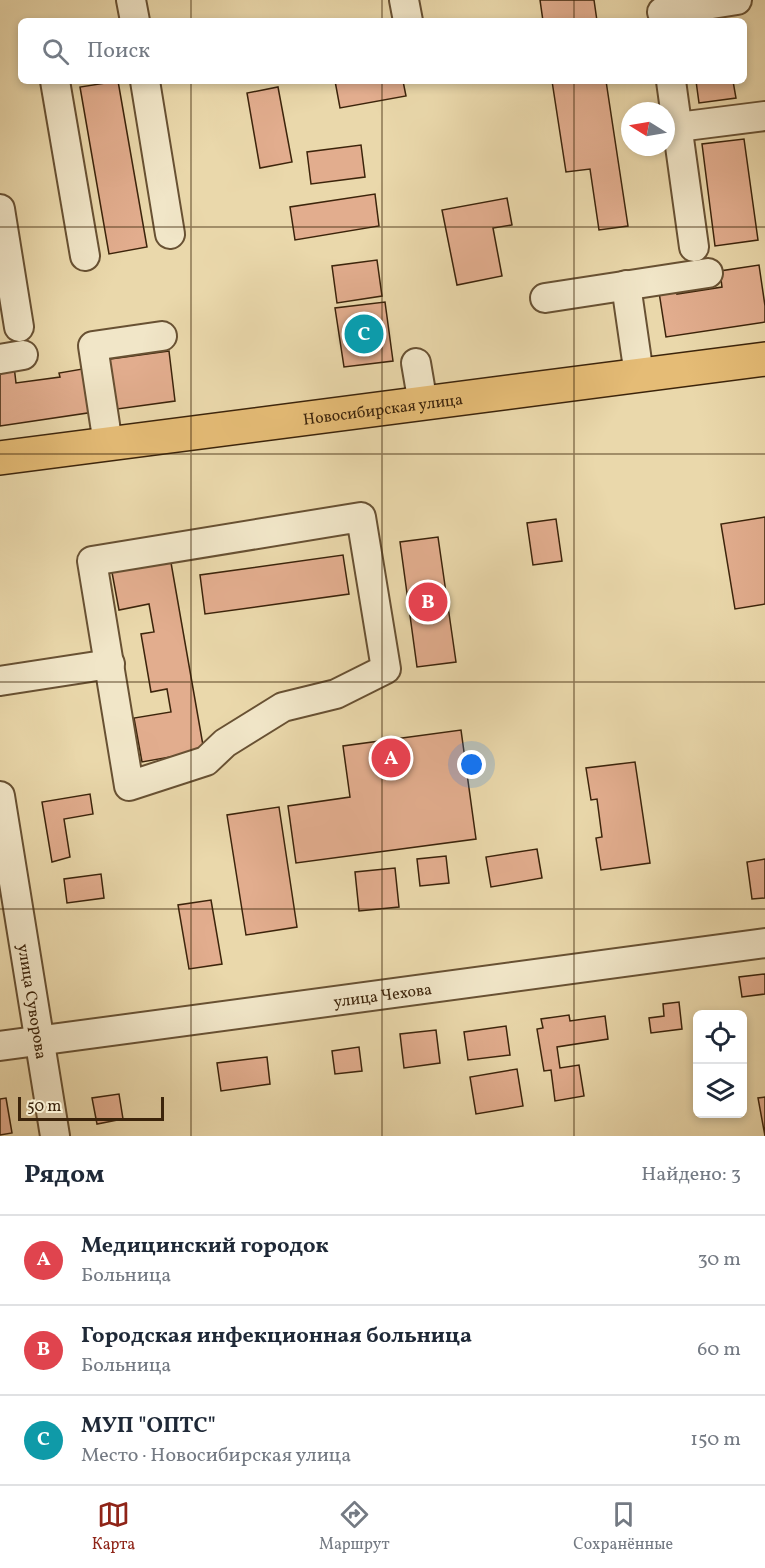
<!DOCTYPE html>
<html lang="ru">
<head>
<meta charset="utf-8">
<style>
  body { margin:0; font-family:Vollkorn,serif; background:#f2f2f3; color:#1f2937 }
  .controls { position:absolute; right:18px; bottom:18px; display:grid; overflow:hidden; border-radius:9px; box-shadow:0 3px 9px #0003 }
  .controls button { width:54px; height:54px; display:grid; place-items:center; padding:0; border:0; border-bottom:2px solid #e0e1e3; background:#fff; color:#1f2937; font:30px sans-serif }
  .compass { position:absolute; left:621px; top:102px; width:54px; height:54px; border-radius:50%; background:#fff; box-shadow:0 3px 9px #0003; rotate:281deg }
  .scale { position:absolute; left:18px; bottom:15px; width:146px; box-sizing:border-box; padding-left:6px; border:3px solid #3c240b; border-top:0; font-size:16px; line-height:21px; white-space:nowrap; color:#3c240b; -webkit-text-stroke:4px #f1e6c8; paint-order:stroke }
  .you { position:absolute; left:472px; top:765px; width:21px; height:21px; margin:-15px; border:4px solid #fff; border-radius:50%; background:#1a73e8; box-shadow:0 0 0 9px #1a73e833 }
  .badge { display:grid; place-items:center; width:39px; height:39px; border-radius:50%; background:#8f2418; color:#fff; font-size:20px; font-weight:700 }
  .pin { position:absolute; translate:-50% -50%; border:3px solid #fff; box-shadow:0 2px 6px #0006 }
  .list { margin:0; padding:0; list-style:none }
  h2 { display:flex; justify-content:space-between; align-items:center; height:78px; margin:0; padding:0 24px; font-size:26px }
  h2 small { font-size:20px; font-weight:400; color:#747a83 }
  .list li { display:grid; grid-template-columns:39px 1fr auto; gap:18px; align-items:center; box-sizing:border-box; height:90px; padding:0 24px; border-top:2px solid #e0e1e3 }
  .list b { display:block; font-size:22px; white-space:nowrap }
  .list p { margin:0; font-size:20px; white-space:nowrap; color:#747a83 }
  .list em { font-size:20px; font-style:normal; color:#747a83 }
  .icon { flex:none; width:33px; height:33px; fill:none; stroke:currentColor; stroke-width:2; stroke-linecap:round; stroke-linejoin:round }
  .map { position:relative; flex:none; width:765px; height:1136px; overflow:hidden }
  .search { position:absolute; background:#fff; box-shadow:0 3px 9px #0003; left:18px; right:18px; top:18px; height:66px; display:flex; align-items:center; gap:15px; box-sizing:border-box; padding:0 21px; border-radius:9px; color:#747a83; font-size:22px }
  .sheet { height:348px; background:#fff }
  nav { display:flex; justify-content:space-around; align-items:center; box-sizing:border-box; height:84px; border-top:2px solid #e0e1e3; background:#fff; font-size:16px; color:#747a83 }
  nav a { display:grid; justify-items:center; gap:3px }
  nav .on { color:#8f2418 }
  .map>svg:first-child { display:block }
</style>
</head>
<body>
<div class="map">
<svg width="765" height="1136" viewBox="0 0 765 1136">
  <rect width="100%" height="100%" fill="#ead8ab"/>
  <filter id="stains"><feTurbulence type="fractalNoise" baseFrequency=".00333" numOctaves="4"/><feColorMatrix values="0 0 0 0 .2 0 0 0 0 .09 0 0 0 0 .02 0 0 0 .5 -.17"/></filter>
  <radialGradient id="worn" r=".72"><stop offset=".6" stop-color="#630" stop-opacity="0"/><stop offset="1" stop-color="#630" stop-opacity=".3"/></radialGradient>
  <g fill="#e2ad8e" stroke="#3c240b" stroke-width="1.5">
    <path d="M 540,0 L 594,0 L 597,21 L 543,21 Z"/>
    <path d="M 118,81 L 147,247 L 109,254 L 80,87 Z"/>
    <path d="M 335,81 L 403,81 L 406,96 L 340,108 Z"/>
    <path d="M 552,81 L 606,81 L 628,226 L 599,230 L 590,169 L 566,172 Z"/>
    <path d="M 696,81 L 733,81 L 736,98 L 699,103 Z"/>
    <path d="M 278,87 L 292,162 L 260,168 L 247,93 Z"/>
    <path d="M 744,139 L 758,240 L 715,246 L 702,144 Z"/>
    <path d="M 361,145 L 365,177 L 311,184 L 307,152 Z"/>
    <path d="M 375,194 L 379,226 L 295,240 L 290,207 Z"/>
    <path d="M 507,198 L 512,225 L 493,228 L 502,276 L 457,285 L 442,210 Z"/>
    <path d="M 377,260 L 382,296 L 337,303 L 332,266 Z"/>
    <path d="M 759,265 L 765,306 L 765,322 L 666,337 L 659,292 L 677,289 L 677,294 L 722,287 L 720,271 Z"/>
    <path d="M 385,302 L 393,361 L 344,367 L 335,308 Z"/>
    <path d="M 169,351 L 175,401 L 110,410 L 103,360 Z"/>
    <path d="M 14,366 L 16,383 L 60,377 L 59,373 L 88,368 L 94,412 L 0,426 L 0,368 Z"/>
    <path d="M 765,517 L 765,604 L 735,609 L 721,524 Z"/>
    <path d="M 556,519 L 562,561 L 533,565 L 527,523 Z"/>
    <path d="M 438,537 L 456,662 L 417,667 L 400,542 Z"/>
    <path d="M 343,555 L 349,594 L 205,614 L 200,575 Z"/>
    <path d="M 170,557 L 204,751 L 142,762 L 134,718 L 171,712 L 167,689 L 151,692 L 141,634 L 154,632 L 149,604 L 119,610 L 111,567 Z"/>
    <path d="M 461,730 L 476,839 L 296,863 L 288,806 L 350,797 L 343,746 Z"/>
    <path d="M 635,762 L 650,863 L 601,870 L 596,838 L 602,837 L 597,799 L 591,800 L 586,768 Z"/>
    <path d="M 90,794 L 93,814 L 64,819 L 70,857 L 52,862 L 42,802 Z"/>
    <path d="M 279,807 L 297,927 L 246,935 L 227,815 Z"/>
    <path d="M 537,849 L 542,878 L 491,887 L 486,857 Z"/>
    <path d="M 446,856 L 449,883 L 420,886 L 417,859 Z"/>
    <path d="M 765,859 L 765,898 L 752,899 L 747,862 Z"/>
    <path d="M 395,868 L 399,907 L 359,911 L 355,872 Z"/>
    <path d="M 101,874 L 104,898 L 67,903 L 64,879 Z"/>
    <path d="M 211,900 L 222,964 L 189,969 L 178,905 Z"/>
    <path d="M 765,974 L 765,994 L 742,997 L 739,977 Z"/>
    <path d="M 679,1002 L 682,1029 L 651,1033 L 649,1018 L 664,1016 L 663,1004 Z"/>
    <path d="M 569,1015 L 570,1021 L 605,1016 L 608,1039 L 557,1047 L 560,1068 L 579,1065 L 584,1096 L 555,1101 L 551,1070 L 544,1071 L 537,1029 L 543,1028 L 541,1019 Z"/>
    <path d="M 506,1026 L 510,1055 L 468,1060 L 464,1032 Z"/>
    <path d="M 436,1030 L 440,1063 L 404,1068 L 400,1034 Z"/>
    <path d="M 359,1047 L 362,1071 L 335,1074 L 332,1051 Z"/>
    <path d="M 267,1057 L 270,1084 L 221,1091 L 217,1063 Z"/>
    <path d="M 517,1069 L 523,1106 L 476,1114 L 470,1077 Z"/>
    <path d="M 119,1094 L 123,1119 L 97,1124 L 92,1098 Z"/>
    <path d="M 765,1097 L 765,1136 L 758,1098 Z"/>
    <path d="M 6,1098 L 12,1133 L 0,1135 L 0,1099 Z"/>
  </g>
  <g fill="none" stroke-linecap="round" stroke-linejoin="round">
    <defs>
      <g id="minor">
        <path d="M 131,0 L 135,21"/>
        <path d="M 404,0 L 408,21"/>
        <path d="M 662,12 L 737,0"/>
        <path d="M 55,81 L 85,256"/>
        <path d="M 145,81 L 170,234"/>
        <path d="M 671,81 L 694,247"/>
        <path d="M 678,127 L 765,116"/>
        <path d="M 0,209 L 19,327"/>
        <path d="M 626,285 L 639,375"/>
        <path d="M 545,298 L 708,273"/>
        <path d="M 0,359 L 23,355"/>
        <path d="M 416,363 L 423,404"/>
        <path d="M 108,444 L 93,346 L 162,336"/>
        <path d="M 361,517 L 386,669 L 336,694 L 283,707 L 225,743 L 206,761 L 129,786 L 92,561 Z"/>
        <path d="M 0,681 L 110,664"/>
        <path id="s1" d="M 0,796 L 55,1136"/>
        <path id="s2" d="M 0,1046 L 765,943"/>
      </g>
      <g id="major">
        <path id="s3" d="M 0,458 L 765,359"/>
      </g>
    </defs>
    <use href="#minor" stroke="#685133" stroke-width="32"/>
    <use href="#major" stroke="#3c240b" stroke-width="36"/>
    <use href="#minor" stroke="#f1e6c8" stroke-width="28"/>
    <use href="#major" stroke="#e5bc76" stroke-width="33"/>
  </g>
  <path fill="none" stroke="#3c240b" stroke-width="1.5" stroke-opacity="0.55" d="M 191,0 L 191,21M 382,0 L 382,21M 574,0 L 574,21M 191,81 L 191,1136M 382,81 L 382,1136M 574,81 L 574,1136M 0,227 L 765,227M 0,454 L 765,454M 0,682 L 765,682M 0,909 L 765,909"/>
  <g text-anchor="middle" stroke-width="4.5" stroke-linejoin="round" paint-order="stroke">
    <g font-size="16" fill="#3c240b" stroke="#f1e6c8">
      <text dy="6" stroke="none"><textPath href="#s3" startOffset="386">Новосибирская улица</textPath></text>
      <text dy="6" stroke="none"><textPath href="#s2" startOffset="386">улица Чехова</textPath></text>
      <text dy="6" stroke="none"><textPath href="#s1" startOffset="208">улица Суворова</textPath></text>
    </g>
  </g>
  <rect width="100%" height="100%" filter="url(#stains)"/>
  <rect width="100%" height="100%" fill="url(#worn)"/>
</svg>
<div class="controls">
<button><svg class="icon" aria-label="locate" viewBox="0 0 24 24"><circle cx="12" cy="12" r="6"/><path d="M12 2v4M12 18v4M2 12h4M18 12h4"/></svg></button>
<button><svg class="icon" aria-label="layers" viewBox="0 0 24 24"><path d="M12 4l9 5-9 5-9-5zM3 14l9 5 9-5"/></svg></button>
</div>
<svg class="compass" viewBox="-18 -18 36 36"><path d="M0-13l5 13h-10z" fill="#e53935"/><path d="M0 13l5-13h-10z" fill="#747a83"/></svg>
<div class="scale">50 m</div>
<div class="you"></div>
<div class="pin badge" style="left:391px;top:758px;background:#e0444e">A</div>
<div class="pin badge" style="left:428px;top:602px;background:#e0444e">B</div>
<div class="pin badge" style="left:364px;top:334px;background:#0f9aa8">C</div>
<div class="search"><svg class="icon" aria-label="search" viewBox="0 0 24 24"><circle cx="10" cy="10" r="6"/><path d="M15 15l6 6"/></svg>Поиск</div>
</div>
<section class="sheet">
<h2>Рядом<small>Найдено: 3</small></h2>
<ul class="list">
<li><span class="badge" style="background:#e0444e">A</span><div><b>Медицинский городок</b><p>Больница</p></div><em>30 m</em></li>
<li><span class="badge" style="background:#e0444e">B</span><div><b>Городская инфекционная больница</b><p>Больница</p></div><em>60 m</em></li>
<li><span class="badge" style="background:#0f9aa8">C</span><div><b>МУП &quot;ОПТС&quot;</b><p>Место · Новосибирская улица</p></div><em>150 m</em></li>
</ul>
</section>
<nav>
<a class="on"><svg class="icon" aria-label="map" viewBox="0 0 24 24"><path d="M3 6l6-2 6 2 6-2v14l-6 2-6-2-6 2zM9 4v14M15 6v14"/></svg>Карта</a>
<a><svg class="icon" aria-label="directions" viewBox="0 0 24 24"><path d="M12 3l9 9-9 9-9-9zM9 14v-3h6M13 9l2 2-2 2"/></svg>Маршрут</a>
<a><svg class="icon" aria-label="saved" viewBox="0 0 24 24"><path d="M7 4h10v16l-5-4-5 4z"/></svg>Сохранённые</a>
</nav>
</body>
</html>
